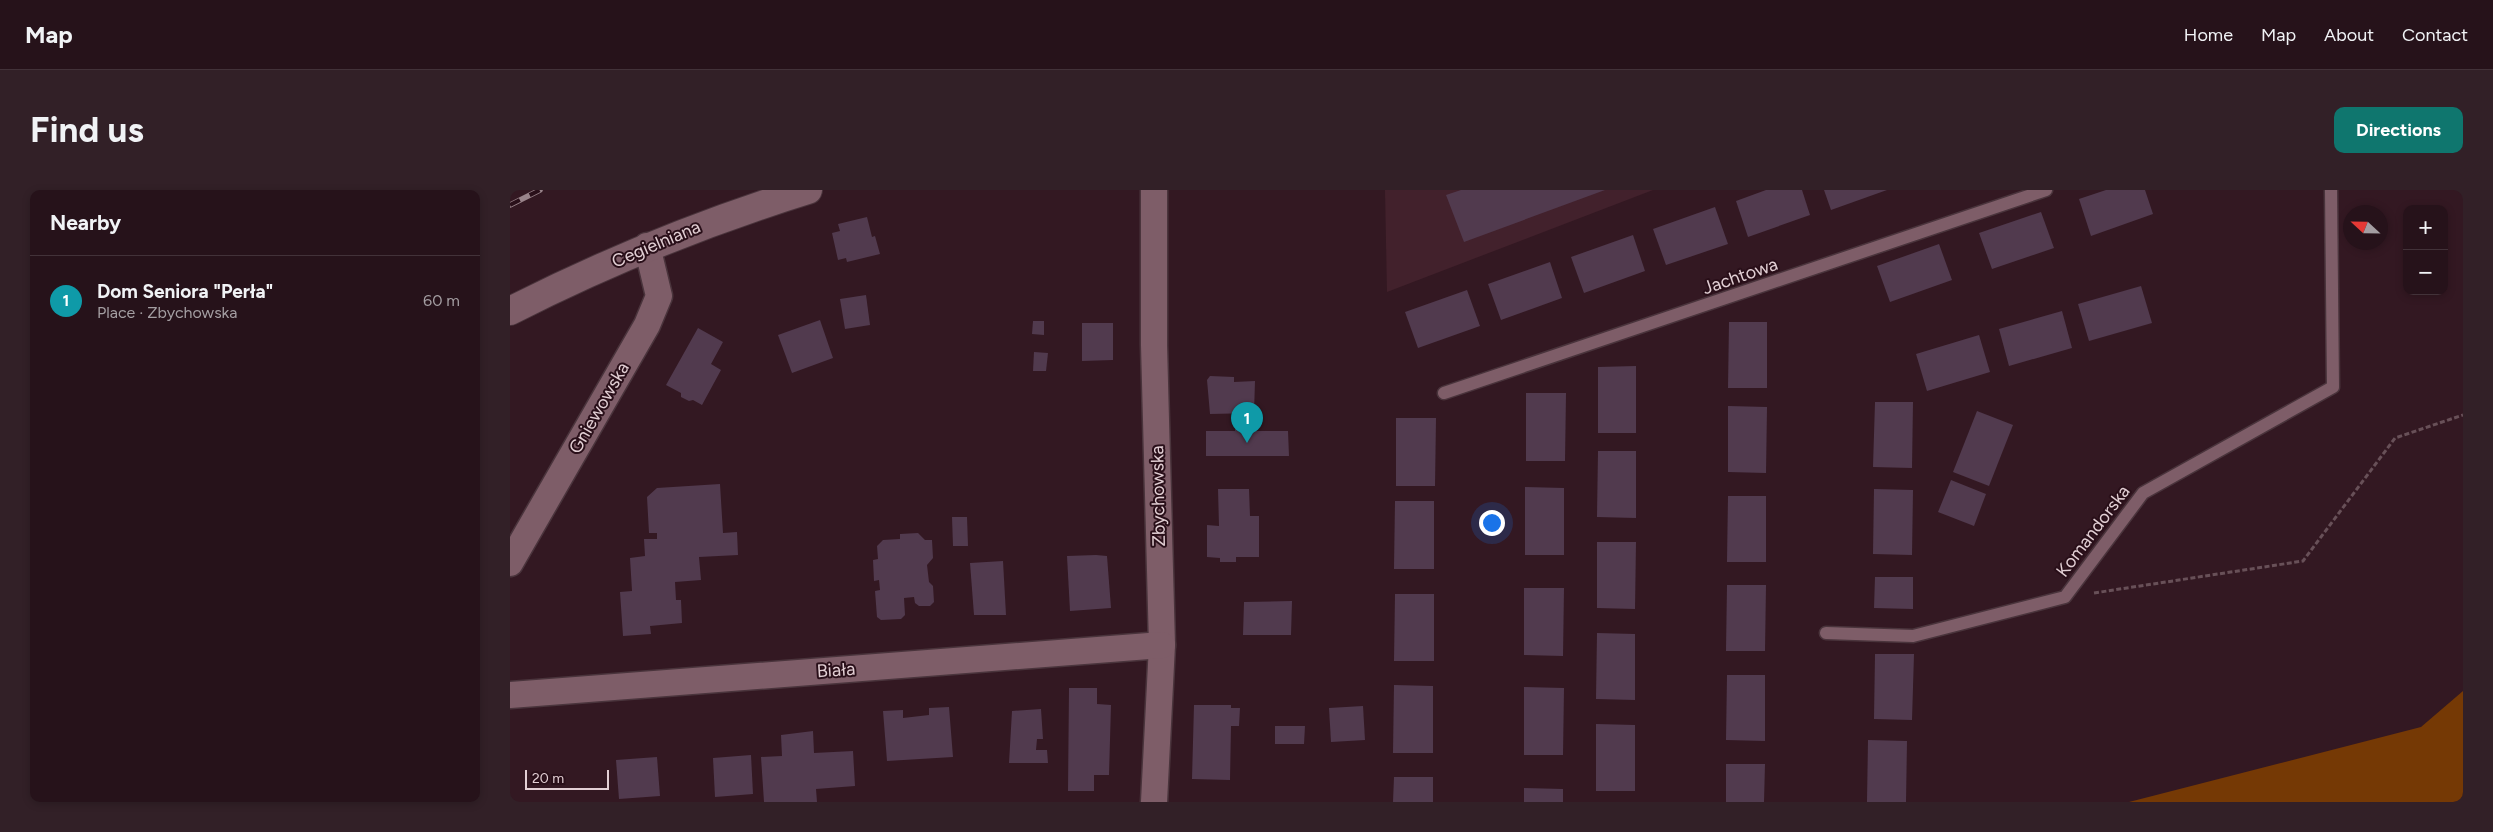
<!DOCTYPE html>
<html lang="en">
<head>
<meta charset="utf-8">
<style>
  body { margin:0; font-family:Figtree,sans-serif; background:#322027; color:#f1f3f6 }
  .controls { position:absolute; right:15px; top:15px; display:grid; overflow:hidden; border-radius:10px; box-shadow:0 2px 8px #0003 }
  .controls button { width:45px; height:45px; display:grid; place-items:center; padding:0; border:0; border-bottom:1px solid #423239; background:#26121a; color:#f1f3f6; font:25px sans-serif }
  .compass { position:absolute; left:1833px; top:15px; width:45px; height:45px; border-radius:50%; background:#26121a; box-shadow:0 2px 8px #0003; rotate:292deg }
  .scale { position:absolute; left:15px; bottom:12px; width:84px; box-sizing:border-box; padding-left:5px; border:2px solid #e2cfd4; border-top:0; font-size:14px; line-height:18px; white-space:nowrap; color:#e2cfd4; -webkit-text-stroke:4px #290f19; paint-order:stroke }
  .you { position:absolute; left:981px; top:332px; width:18px; height:18px; margin:-12px; border:4px solid #fff; border-radius:50%; background:#1a73e8; box-shadow:0 0 0 8px #1a73e833 }
  .badge { display:grid; place-items:center; width:32px; height:32px; border-radius:50%; background:#0f766e; color:#fff; font-size:16px; font-weight:700 }
  .pin { position:absolute; translate:-50% -41px; filter:drop-shadow(0 1px 2px #0008) }
  .pin::after { content:''; position:absolute; top:26px; width:18px; height:15px; background:inherit; clip-path:polygon(0 0,100% 0,50% 100%) }
  .list { margin:0; padding:0; list-style:none }
  h2 { display:flex; justify-content:space-between; align-items:center; height:65px; margin:0; padding:0 20px; font-size:21px }
  h2 small { font-size:16px; font-weight:400; color:#a49ea2 }
  .list li { display:grid; grid-template-columns:32px 1fr auto; gap:15px; align-items:center; box-sizing:border-box; height:90px; padding:0 20px; border-top:1px solid #423239 }
  .list b { display:block; font-size:19px; white-space:nowrap }
  .list p { margin:0; font-size:16px; white-space:nowrap; color:#a49ea2 }
  .list em { font-size:16px; font-style:normal; color:#a49ea2 }
  .map { position:relative; flex:none; width:1953px; height:612px; overflow:hidden; border-radius:10px }
  header { display:flex; align-items:center; gap:30px; box-sizing:border-box; height:70px; padding:0 25px; background:#26121a; border-bottom:1px solid #423239 }
  header strong { font-size:24px }
  nav { display:flex; gap:28px; margin-inline-start:auto; font-size:18px }
  .intro { display:flex; align-items:center; justify-content:space-between; box-sizing:border-box; height:120px; padding:0 30px }
  h1 { margin:0; font-size:35px }
  .button { padding:12px 22px; border-radius:10px; background:#0f766e; color:#fff; font-size:18px; font-weight:700 }
  main { display:flex; gap:30px; padding:0 30px }
  aside { flex:1; background:#26121a; border-radius:10px; box-shadow:0 2px 8px #0003 }
  .map>svg:first-child { display:block }
</style>
</head>
<body>
<header>
<strong>Map</strong>
<nav><a>Home</a><a>Map</a><a>About</a><a>Contact</a></nav>
</header>
<div class="intro"><h1>Find us</h1><a class="button">Directions</a></div>
<main>
<aside>
<h2>Nearby<small></small></h2>
<ul class="list">
<li><span class="badge" style="background:#0f9aa8">1</span><div><b>Dom Seniora &quot;Perła&quot;</b><p>Place · Zbychowska</p></div><em>60 m</em></li>
</ul>
</aside>
<div class="map">
<svg width="1953" height="612" viewBox="0 0 1953 612">
  <rect width="100%" height="100%" fill="#331822"/>
  <path fill="#42212c" d="M 875,0 L 1143,0 L 877,102 Z"/>
  <path fill="#753905" d="M 1953,501 L 1953,612 L 1619,612 L 1911,537 Z"/>
  <g fill="#513a4e">
    <path d="M 951,0 L 1095,0 L 954,52 L 936,5 Z"/>
    <path d="M 1256,0 L 1292,0 L 1300,25 L 1238,47 L 1226,11 Z"/>
    <path d="M 1314,0 L 1377,0 L 1321,20 Z"/>
    <path d="M 1596,0 L 1635,0 L 1643,24 L 1581,46 L 1569,9 Z"/>
    <path d="M 1205,17 L 1218,54 L 1156,75 L 1143,39 Z"/>
    <path d="M 1531,22 L 1544,58 L 1482,79 L 1469,43 Z"/>
    <path d="M 357,27 L 362,47 L 365,46 L 370,64 L 337,72 L 336,68 L 328,70 L 322,43 L 330,41 L 328,34 Z"/>
    <path d="M 1123,45 L 1135,81 L 1074,103 L 1061,67 Z"/>
    <path d="M 1429,54 L 1442,90 L 1380,112 L 1367,76 Z"/>
    <path d="M 1040,72 L 1052,108 L 991,130 L 978,94 Z"/>
    <path d="M 1631,96 L 1642,133 L 1579,151 L 1568,114 Z"/>
    <path d="M 957,100 L 970,136 L 908,158 L 895,122 Z"/>
    <path d="M 356,105 L 360,135 L 335,139 L 330,109 Z"/>
    <path d="M 1552,121 L 1562,158 L 1499,176 L 1489,139 Z"/>
    <path d="M 310,130 L 323,168 L 282,183 L 268,145 Z"/>
    <path d="M 523,131 L 534,131 L 534,145 L 522,144 Z"/>
    <path d="M 1219,132 L 1257,132 L 1257,198 L 1218,198 Z"/>
    <path d="M 572,133 L 603,133 L 603,170 L 572,171 Z"/>
    <path d="M 188,138 L 213,152 L 201,174 L 211,180 L 192,215 L 183,210 L 179,211 L 171,207 L 171,203 L 156,195 Z"/>
    <path d="M 1469,145 L 1480,182 L 1417,201 L 1406,164 Z"/>
    <path d="M 524,162 L 538,163 L 536,181 L 523,181 Z"/>
    <path d="M 1126,176 L 1126,243 L 1088,243 L 1088,177 Z"/>
    <path d="M 700,186 L 724,187 L 724,192 L 745,191 L 744,223 L 700,224 L 697,190 Z"/>
    <path d="M 1016,203 L 1056,203 L 1055,271 L 1016,271 Z"/>
    <path d="M 1365,212 L 1403,212 L 1402,278 L 1363,277 Z"/>
    <path d="M 1218,216 L 1257,217 L 1256,283 L 1218,282 Z"/>
    <path d="M 1467,221 L 1503,235 L 1479,296 L 1443,282 Z"/>
    <path d="M 886,228 L 926,228 L 925,296 L 886,296 Z"/>
    <path d="M 725,234 L 733,234 L 733,241 L 778,241 L 779,266 L 696,266 L 696,241 L 725,241 Z"/>
    <path d="M 1088,261 L 1126,261 L 1126,328 L 1087,327 Z"/>
    <path d="M 1441,290 L 1476,304 L 1464,336 L 1428,322 Z"/>
    <path d="M 210,294 L 213,343 L 227,342 L 228,365 L 189,367 L 191,390 L 165,392 L 166,410 L 171,410 L 172,433 L 140,436 L 141,444 L 113,446 L 110,402 L 122,401 L 120,368 L 135,366 L 134,349 L 147,349 L 147,343 L 139,343 L 137,307 L 147,298 Z"/>
    <path d="M 1015,297 L 1054,298 L 1054,365 L 1015,365 Z"/>
    <path d="M 708,299 L 739,299 L 740,326 L 749,326 L 749,367 L 726,367 L 726,372 L 710,372 L 710,368 L 697,367 L 697,335 L 709,336 Z"/>
    <path d="M 1364,299 L 1403,300 L 1402,365 L 1363,364 Z"/>
    <path d="M 1218,306 L 1256,306 L 1256,372 L 1217,372 Z"/>
    <path d="M 885,311 L 924,311 L 924,379 L 884,379 Z"/>
    <path d="M 442,327 L 457,327 L 458,356 L 443,356 Z"/>
    <path d="M 408,343 L 415,350 L 422,350 L 423,368 L 417,375 L 419,392 L 423,396 L 424,412 L 420,416 L 409,416 L 405,413 L 404,407 L 394,408 L 395,425 L 391,429 L 371,430 L 367,427 L 365,401 L 370,400 L 369,390 L 364,391 L 363,370 L 368,369 L 367,356 L 373,350 L 390,349 L 390,344 Z"/>
    <path d="M 1087,352 L 1126,352 L 1125,419 L 1087,418 Z"/>
    <path d="M 586,365 L 597,366 L 601,418 L 560,421 L 557,366 Z"/>
    <path d="M 493,371 L 496,425 L 464,425 L 460,373 Z"/>
    <path d="M 1365,387 L 1403,387 L 1403,419 L 1364,418 Z"/>
    <path d="M 1217,395 L 1256,395 L 1255,461 L 1216,461 Z"/>
    <path d="M 1014,398 L 1054,398 L 1053,466 L 1014,465 Z"/>
    <path d="M 885,404 L 924,404 L 924,471 L 884,471 Z"/>
    <path d="M 782,411 L 781,445 L 733,445 L 734,412 Z"/>
    <path d="M 1087,443 L 1125,444 L 1125,510 L 1086,509 Z"/>
    <path d="M 1365,464 L 1404,464 L 1402,530 L 1364,529 Z"/>
    <path d="M 1217,485 L 1255,485 L 1255,551 L 1216,550 Z"/>
    <path d="M 884,495 L 923,496 L 923,563 L 883,563 Z"/>
    <path d="M 1014,497 L 1054,498 L 1053,565 L 1014,565 Z"/>
    <path d="M 559,498 L 587,498 L 587,514 L 601,515 L 599,585 L 584,585 L 584,601 L 558,601 Z"/>
    <path d="M 684,515 L 721,515 L 721,518 L 730,518 L 729,536 L 721,536 L 720,590 L 682,589 Z"/>
    <path d="M 853,516 L 855,550 L 821,552 L 819,518 Z"/>
    <path d="M 439,517 L 443,567 L 377,571 L 373,521 L 393,520 L 393,528 L 419,525 L 419,518 Z"/>
    <path d="M 531,519 L 533,549 L 527,549 L 526,560 L 537,560 L 538,573 L 499,573 L 502,521 Z"/>
    <path d="M 1086,534 L 1125,535 L 1125,601 L 1086,601 Z"/>
    <path d="M 765,536 L 795,536 L 794,554 L 765,554 Z"/>
    <path d="M 303,541 L 304,563 L 343,561 L 345,596 L 306,599 L 307,612 L 254,612 L 251,567 L 272,566 L 271,545 Z"/>
    <path d="M 1358,550 L 1397,551 L 1396,612 L 1357,612 Z"/>
    <path d="M 241,565 L 243,604 L 205,607 L 203,568 Z"/>
    <path d="M 147,567 L 150,606 L 109,609 L 106,570 Z"/>
    <path d="M 1216,574 L 1255,574 L 1254,612 L 1216,612 Z"/>
    <path d="M 884,587 L 923,587 L 923,612 L 883,612 Z"/>
    <path d="M 1014,598 L 1053,599 L 1053,612 L 1014,612 Z"/>
  </g>
  <g fill="none" stroke-linecap="round" stroke-linejoin="round">
    <defs>
      <g id="service">
        <path d="M 934,203 L 1536,0"/>
        <path d="M 1316,443 L 1403,446 L 1555,407 L 1633,303 L 1823,197 L 1821,0"/>
      </g>
      <g id="minor">
        <path d="M 644,0 L 644,155 L 652,455 L 644,612"/>
        <path d="M 0,373 L 137,135 L 149,106 L 137,56"/>
        <path d="M 0,505 L 652,455"/>
      </g>
      <path id="tertiary" d="M 0,121 C 96,72 195,32 298,0"/>
    </defs>
    <use href="#service" stroke="#4a343c" stroke-width="15"/>
    <use href="#minor" stroke="#4a343c" stroke-width="29"/>
    <use href="#tertiary" stroke="#4a343c" stroke-width="30"/>
    <path stroke="#685058" stroke-width="3" stroke-dasharray="5 2.5" stroke-linecap="butt" d="M 1584,403 L 1793,371 L 1885,248 L 1953,225"/>
    <use href="#service" stroke="#7e5d68" stroke-width="12"/>
    <use href="#minor" stroke="#7e5d68" stroke-width="26"/>
    <use href="#tertiary" stroke="#7e5d68" stroke-width="28"/>
    <defs>
      <path id="rail" d="M 0,15 L 30,0"/>
    </defs>
    <use href="#rail" stroke="#99838a" stroke-width="5.5"/>
    <use href="#rail" stroke="#290f19" stroke-width="4" stroke-dasharray="11" stroke-linecap="butt"/>
  </g>
  <g text-anchor="middle" stroke-width="4" stroke-linejoin="round" paint-order="stroke">
    <g font-size="18" fill="#e2cfd4" stroke="#290f19">
      <text transform="translate(146 54) rotate(-23)" y="6">Cegielniana</text>
      <text transform="translate(1230 86) rotate(-19)" y="6">Jachtowa</text>
      <text transform="translate(89 218) rotate(-60)" y="6">Gniewowska</text>
      <text transform="translate(648 306) rotate(-91)" y="6">Zbychowska</text>
      <text transform="translate(1583 341) rotate(-53)" y="6">Komandorska</text>
      <text transform="translate(326 480) rotate(-4)" y="6">Biała</text>
    </g>
  </g>
</svg>
<div class="controls">
<button>+</button>
<button>−</button>
</div>
<svg class="compass" viewBox="-18 -18 36 36"><path d="M0-13l5 13h-10z" fill="#e53935"/><path d="M0 13l5-13h-10z" fill="#a49ea2"/></svg>
<div class="scale">20 m</div>
<div class="you"></div>
<div class="pin badge" style="left:737px;top:253px;background:#0f9aa8">1</div>
</div>
</main>
</body>
</html>
